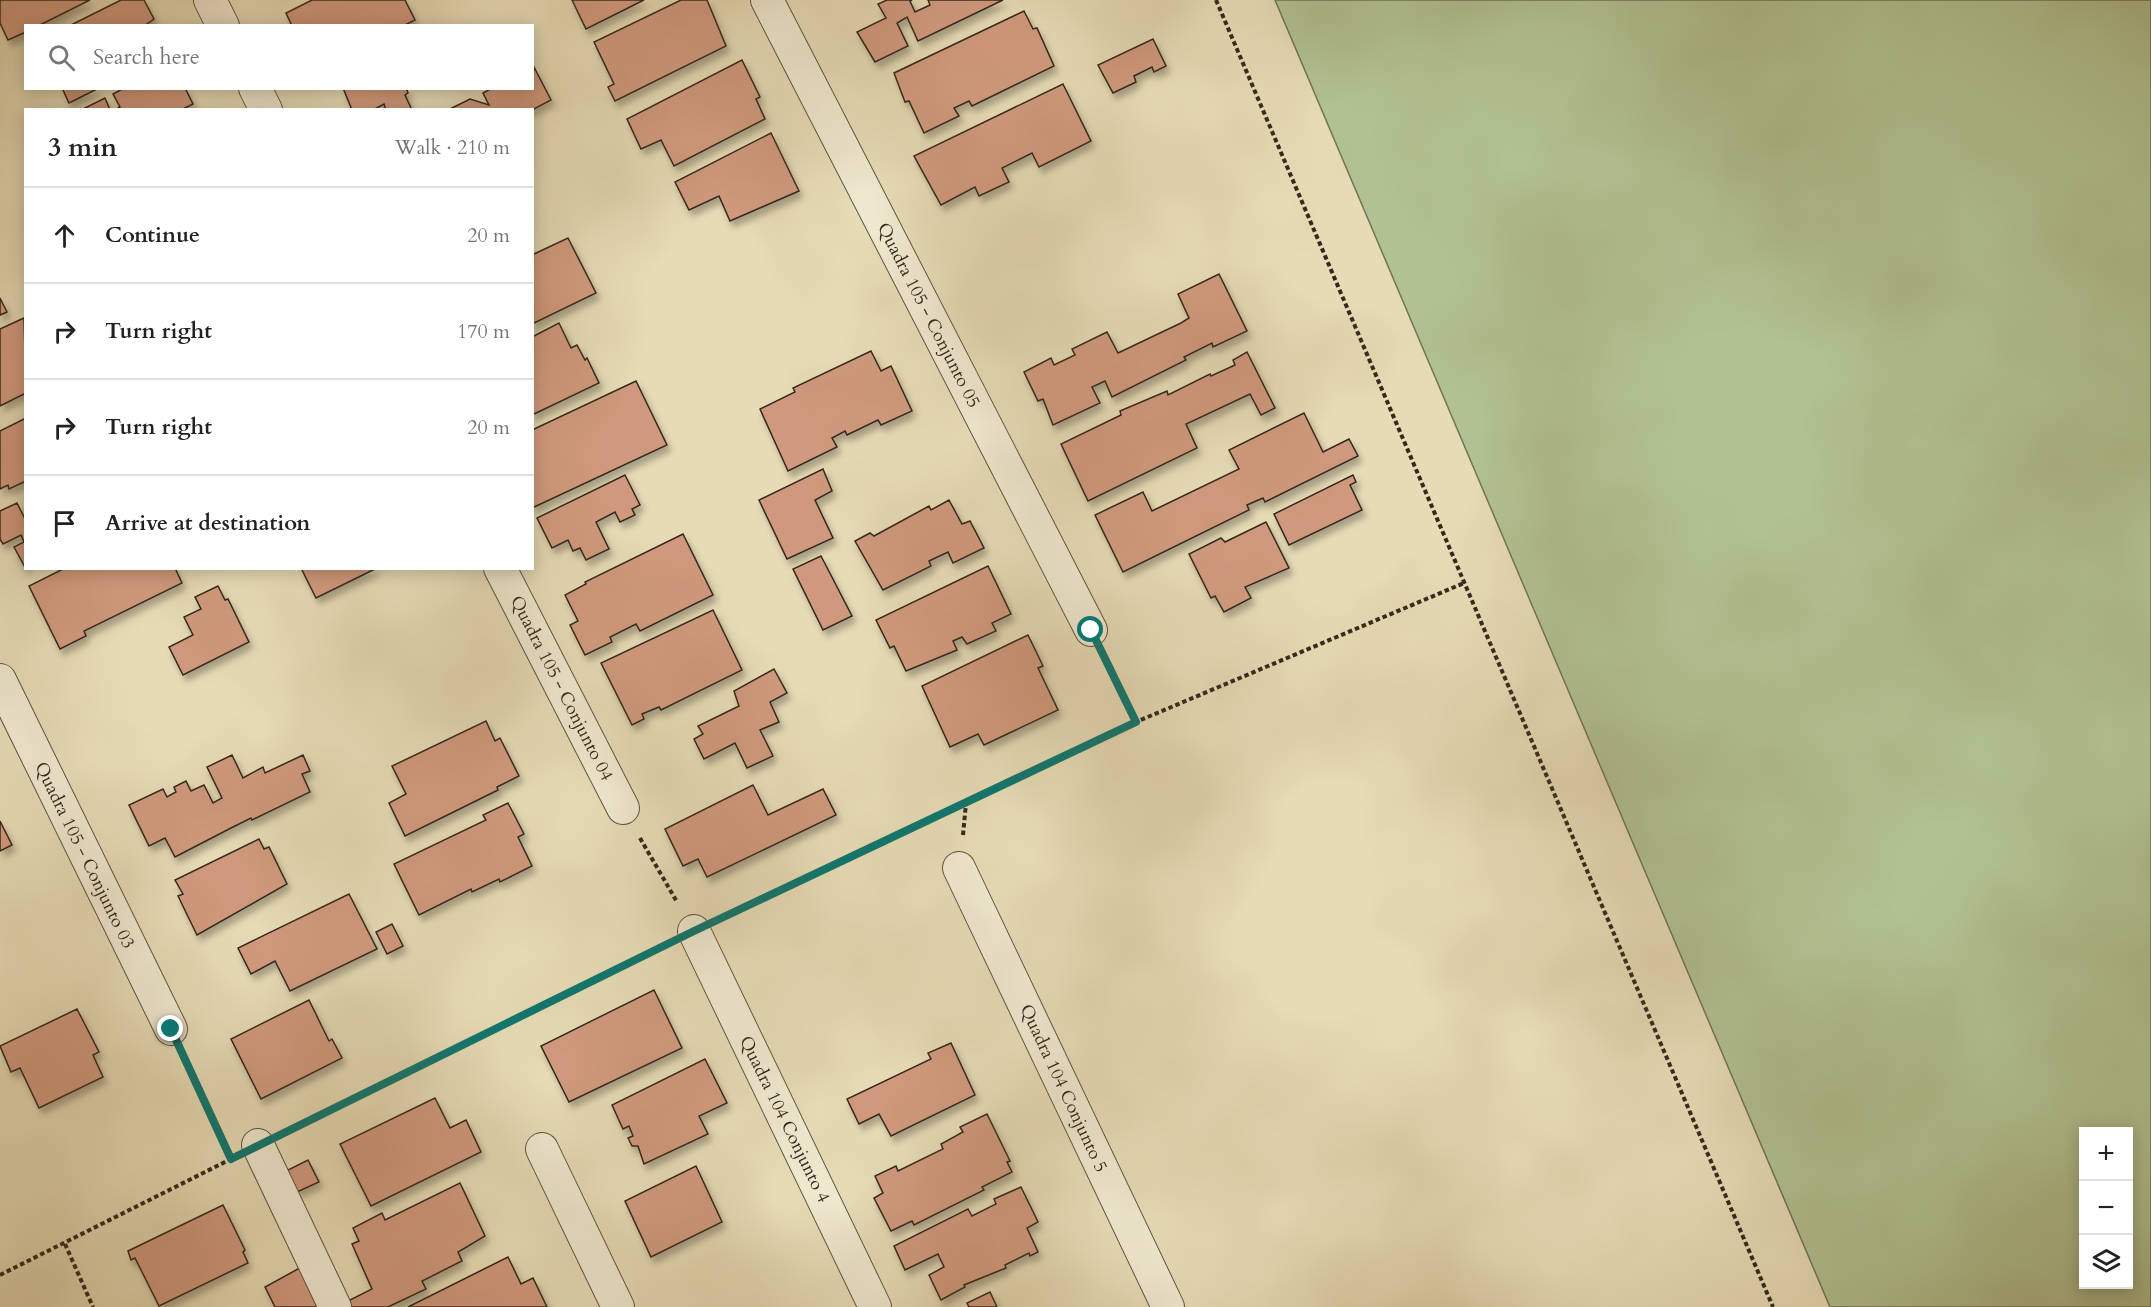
<!DOCTYPE html>
<html lang="en">
<head>
<meta charset="utf-8">
<style>
  body { margin:0; font-family:Cardo,serif; background:#f6f6f6; color:#222 }
  .controls { position:absolute; right:18px; bottom:18px; display:grid; overflow:hidden; border-radius:0px; box-shadow:0 3px 15px #0003 }
  .controls button { width:54px; height:54px; display:grid; place-items:center; padding:0; border:0; border-bottom:2px solid #e0e0e0; background:#fff; color:#222; font:30px sans-serif }
  .stop { position:absolute; width:18px; height:18px; margin:-14px; border:4px solid #0f766e; border-radius:50%; background:#fff }
  .stop.end { background:#0f766e; border-color:#fff; box-shadow:0 2px 6px #0008 }
  .list { margin:0; padding:0; list-style:none }
  h2 { display:flex; justify-content:space-between; align-items:center; height:78px; margin:0; padding:0 24px; font-size:26px }
  h2 small { font-size:20px; font-weight:400; color:#767676 }
  .list li { display:grid; grid-template-columns:39px 1fr auto; gap:18px; align-items:center; box-sizing:border-box; height:96px; padding:0 24px; border-top:2px solid #e0e0e0 }
  .list b { display:block; font-size:22px; white-space:nowrap }
  .list em { font-size:20px; font-style:normal; color:#767676 }
  .icon { flex:none; width:33px; height:33px; fill:none; stroke:currentColor; stroke-width:2; stroke-linecap:round; stroke-linejoin:round }
  .map { position:relative; flex:none; width:2151px; height:1307px; overflow:hidden }
  .search { position:absolute; background:#fff; box-shadow:0 3px 15px #0003; left:24px; top:24px; width:510px; height:66px; display:flex; align-items:center; gap:15px; box-sizing:border-box; padding:0 21px; border-radius:0px; color:#767676; font-size:22px }
  .panel { position:absolute; background:#fff; box-shadow:0 3px 15px #0003; left:24px; top:108px; width:510px; height:462px; border-radius:0px }
  .map>svg:first-child { display:block }
</style>
</head>
<body>
<div class="map">
<svg width="2151" height="1307" viewBox="0 0 2151 1307">
  <defs>
    <filter id="shadow"><feDropShadow dx="3.5" dy="6" stdDeviation="3" flood-color="#0004"/></filter>
  </defs>
  <rect width="100%" height="100%" fill="#e6dbb5"/>
  <filter id="stains"><feTurbulence type="fractalNoise" baseFrequency=".00333" numOctaves="4"/><feColorMatrix values="0 0 0 0 .2 0 0 0 0 .09 0 0 0 0 .02 0 0 0 .5 -.17"/></filter>
  <radialGradient id="worn" r=".72"><stop offset=".6" stop-color="#630" stop-opacity="0"/><stop offset="1" stop-color="#630" stop-opacity=".3"/></radialGradient>
  <path fill="#b1c191" stroke="#727458" stroke-width="1.5" fill-rule="evenodd" d="M 1275,0 L 2151,0 L 2151,1307 L 1830,1307 ZM 2084,1132 L 2128,1132 L 2128,1284 L 2084,1284 Z"/>
  <g fill="#d0997d" stroke="#34281e" stroke-width="1.5" filter="url(#shadow)">
    <path d="M 0,0 L 90,0 L 38,26 L 26,26 L 26,32 L 8,40 L 0,23 Z"/>
    <path d="M 121,0 L 144,0 L 154,19 L 144,26 L 69,26 Z"/>
    <path d="M 312,0 L 405,0 L 415,20 L 403,26 L 292,26 L 286,13 Z"/>
    <path d="M 572,0 L 644,0 L 586,29 Z"/>
    <path d="M 681,0 L 707,0 L 726,46 L 615,101 L 608,87 L 614,84 L 594,42 Z"/>
    <path d="M 887,0 L 912,0 L 910,1 L 915,12 L 930,5 L 928,0 L 1003,0 L 918,41 L 907,17 L 897,23 L 908,46 L 875,62 L 857,32 L 886,18 L 878,4 Z"/>
    <path d="M 1024,11 L 1033,29 L 1037,28 L 1054,66 L 972,106 L 969,101 L 954,108 L 959,116 L 924,133 L 909,101 L 905,102 L 894,73 Z"/>
    <path d="M 1153,39 L 1166,66 L 1154,72 L 1152,67 L 1134,76 L 1136,82 L 1113,93 L 1098,65 Z"/>
    <path d="M 742,60 L 760,97 L 756,99 L 765,119 L 674,166 L 661,140 L 641,149 L 627,119 Z"/>
    <path d="M 534,67 L 551,100 L 532,110 L 448,110 L 470,99 L 489,105 L 483,93 L 492,88 L 532,88 Z"/>
    <path d="M 1063,84 L 1091,141 L 1039,167 L 1032,153 L 1002,168 L 1009,182 L 979,196 L 975,187 L 941,205 L 914,156 Z"/>
    <path d="M 62,88 L 99,88 L 69,103 Z"/>
    <path d="M 124,88 L 185,88 L 193,104 L 181,110 L 115,110 L 120,107 L 113,94 Z"/>
    <path d="M 343,88 L 406,88 L 408,93 L 405,95 L 412,110 L 386,110 L 384,104 L 373,110 L 352,110 Z"/>
    <path d="M 105,98 L 110,110 L 81,110 Z"/>
    <path d="M 771,133 L 799,191 L 730,221 L 719,196 L 689,210 L 675,182 Z"/>
    <path d="M 568,238 L 596,293 L 532,324 L 532,252 L 534,254 Z"/>
    <path d="M 1219,274 L 1247,331 L 1213,347 L 1212,343 L 1184,357 L 1186,360 L 1112,397 L 1105,381 L 1092,387 L 1100,403 L 1053,425 L 1043,399 L 1038,401 L 1024,372 L 1051,358 L 1054,365 L 1075,355 L 1072,349 L 1107,332 L 1118,353 L 1181,323 L 1189,318 L 1178,294 Z"/>
    <path d="M 0,298 L 7,312 L 0,315 Z"/>
    <path d="M 24,318 L 26,393 L 0,406 L 0,329 Z"/>
    <path d="M 559,323 L 571,348 L 577,345 L 585,360 L 587,358 L 599,383 L 532,415 L 532,337 Z"/>
    <path d="M 871,351 L 881,371 L 891,366 L 912,411 L 881,425 L 878,420 L 847,435 L 845,431 L 832,438 L 837,447 L 788,471 L 760,409 L 795,392 L 793,388 Z"/>
    <path d="M 1247,352 L 1275,408 L 1261,415 L 1250,394 L 1186,424 L 1197,448 L 1088,501 L 1061,444 L 1121,415 L 1120,411 L 1167,391 L 1168,395 L 1210,374 L 1211,376 L 1235,365 L 1233,360 Z"/>
    <path d="M 636,381 L 667,445 L 532,508 L 532,430 Z"/>
    <path d="M 1304,413 L 1323,452 L 1349,439 L 1358,456 L 1265,502 L 1263,498 L 1247,505 L 1249,510 L 1123,572 L 1095,515 L 1143,492 L 1152,511 L 1239,469 L 1229,450 Z"/>
    <path d="M 26,418 L 26,481 L 9,489 L 8,485 L 0,489 L 0,431 Z"/>
    <path d="M 823,469 L 832,491 L 815,500 L 833,538 L 787,559 L 759,500 Z"/>
    <path d="M 625,475 L 640,505 L 632,509 L 635,515 L 620,522 L 615,512 L 596,522 L 609,549 L 586,560 L 580,548 L 573,551 L 568,540 L 552,548 L 537,518 Z"/>
    <path d="M 1353,475 L 1356,482 L 1350,485 L 1362,510 L 1289,545 L 1274,514 Z"/>
    <path d="M 949,500 L 962,524 L 970,521 L 984,548 L 953,563 L 948,552 L 929,561 L 931,566 L 883,590 L 855,541 L 870,533 L 874,536 L 929,506 L 931,510 Z"/>
    <path d="M 17,503 L 26,521 L 26,569 L 14,547 L 24,542 L 21,535 L 3,544 L 0,539 L 0,511 Z"/>
    <path d="M 1266,522 L 1289,568 L 1245,587 L 1251,598 L 1224,612 L 1215,596 L 1211,598 L 1189,554 L 1221,538 L 1225,542 Z"/>
    <path d="M 683,534 L 713,595 L 640,631 L 636,624 L 610,637 L 612,642 L 585,655 L 570,625 L 578,621 L 565,595 L 586,584 L 585,582 Z"/>
    <path d="M 821,556 L 852,616 L 823,630 L 793,569 Z"/>
    <path d="M 988,566 L 1011,614 L 992,623 L 996,631 L 967,644 L 962,637 L 953,641 L 957,650 L 906,671 L 894,646 L 890,648 L 876,620 Z"/>
    <path d="M 65,568 L 175,568 L 182,583 L 84,631 L 86,636 L 60,649 L 29,586 Z"/>
    <path d="M 301,568 L 377,568 L 316,598 Z"/>
    <path d="M 218,586 L 225,600 L 228,599 L 249,642 L 183,675 L 169,647 L 193,635 L 184,617 L 201,609 L 195,597 Z"/>
    <path d="M 713,610 L 742,670 L 661,710 L 659,707 L 642,714 L 644,719 L 632,725 L 601,663 Z"/>
    <path d="M 1028,635 L 1043,666 L 1038,668 L 1058,710 L 984,745 L 978,734 L 950,747 L 922,686 Z"/>
    <path d="M 774,669 L 787,693 L 770,702 L 779,722 L 760,730 L 773,756 L 747,768 L 735,743 L 704,759 L 694,739 L 703,734 L 698,726 L 739,706 L 734,691 Z"/>
    <path d="M 486,721 L 495,741 L 500,738 L 519,776 L 497,787 L 498,790 L 405,836 L 389,803 L 406,794 L 392,766 Z"/>
    <path d="M 232,755 L 243,778 L 263,767 L 265,773 L 303,755 L 310,771 L 302,774 L 310,792 L 252,820 L 251,818 L 233,827 L 175,857 L 165,838 L 149,846 L 129,805 L 163,789 L 167,797 L 176,792 L 174,787 L 186,781 L 191,791 L 204,785 L 213,803 L 222,798 L 207,767 Z"/>
    <path d="M 753,785 L 768,815 L 823,789 L 836,815 L 707,877 L 698,859 L 683,866 L 665,829 Z"/>
    <path d="M 508,803 L 524,834 L 518,837 L 532,866 L 500,882 L 499,879 L 472,892 L 471,889 L 419,915 L 394,864 L 486,820 L 483,815 Z"/>
    <path d="M 0,821 L 12,845 L 0,851 Z"/>
    <path d="M 259,839 L 264,849 L 269,847 L 287,884 L 197,935 L 178,896 L 183,894 L 175,880 Z"/>
    <path d="M 349,894 L 377,949 L 290,991 L 275,961 L 251,974 L 238,948 Z"/>
    <path d="M 392,924 L 403,946 L 387,954 L 376,932 Z"/>
    <path d="M 654,990 L 682,1048 L 569,1102 L 541,1046 Z"/>
    <path d="M 309,1000 L 329,1041 L 332,1039 L 342,1058 L 261,1099 L 231,1039 Z"/>
    <path d="M 77,1009 L 99,1052 L 93,1055 L 103,1077 L 39,1108 L 20,1068 L 11,1072 L 0,1046 Z"/>
    <path d="M 951,1043 L 975,1095 L 891,1136 L 879,1114 L 859,1124 L 847,1099 L 931,1059 L 928,1053 Z"/>
    <path d="M 705,1059 L 727,1103 L 699,1116 L 708,1134 L 644,1164 L 638,1146 L 632,1146 L 628,1138 L 633,1136 L 629,1126 L 623,1129 L 612,1105 Z"/>
    <path d="M 435,1098 L 450,1128 L 466,1120 L 481,1152 L 371,1206 L 340,1144 Z"/>
    <path d="M 987,1114 L 1010,1161 L 1007,1162 L 1012,1172 L 982,1187 L 984,1190 L 914,1225 L 912,1221 L 891,1231 L 874,1198 L 883,1193 L 875,1176 L 896,1166 L 898,1171 L 943,1149 L 941,1144 L 963,1132 L 960,1127 Z"/>
    <path d="M 308,1160 L 319,1182 L 297,1192 L 286,1171 Z"/>
    <path d="M 696,1166 L 722,1222 L 651,1257 L 625,1201 Z"/>
    <path d="M 460,1183 L 485,1236 L 458,1252 L 462,1261 L 422,1281 L 426,1289 L 388,1307 L 349,1307 L 346,1302 L 372,1289 L 352,1244 L 359,1241 L 353,1228 L 382,1213 L 385,1220 Z"/>
    <path d="M 1021,1187 L 1038,1222 L 1027,1228 L 1038,1252 L 1030,1256 L 1029,1253 L 1005,1265 L 1006,1268 L 964,1285 L 965,1287 L 941,1300 L 929,1275 L 944,1267 L 938,1254 L 905,1270 L 894,1246 L 968,1209 L 972,1216 L 996,1204 L 994,1199 Z"/>
    <path d="M 223,1205 L 245,1250 L 243,1252 L 248,1263 L 159,1306 L 135,1258 L 131,1260 L 128,1251 Z"/>
    <path d="M 508,1257 L 521,1284 L 533,1278 L 547,1307 L 408,1307 Z"/>
    <path d="M 316,1259 L 340,1307 L 275,1307 L 265,1287 Z"/>
    <path d="M 990,1292 L 997,1307 L 969,1307 L 967,1303 Z"/>
  </g>
  <g fill="none" stroke-linecap="round" stroke-linejoin="round">
    <defs>
      <g id="minor">
        <path d="M 210,0 L 223,26"/>
        <path d="M 767,0 L 1091,630"/>
        <path d="M 255,88 L 266,110"/>
        <path d="M 500,568 L 623,808"/>
        <path d="M 0,680 L 171,1029"/>
        <path d="M 959,868 L 1168,1307"/>
        <path d="M 694,931 L 875,1307"/>
        <path d="M 258,1145 L 335,1307"/>
        <path d="M 542,1149 L 618,1307"/>
      </g>
    </defs>
    <use href="#minor" stroke="#605544" stroke-width="34"/>
    <g stroke="#34281e" stroke-width="4" stroke-dasharray="4.5 3" stroke-linecap="butt">
      <path d="M 1216,0 L 1773,1307"/>
      <path d="M 1106,661 L 1136,722"/>
      <path d="M 963,835 L 966,803"/>
      <path d="M 640,838 L 677,902"/>
      <path d="M 727,915 L 1136,722 L 1464,583"/>
      <path d="M 186,1061 L 222,1139"/>
      <path d="M 290,1129 L 663,946"/>
      <path d="M 65,1244 L 93,1307"/>
      <path d="M 0,1275 L 227,1161"/>
    </g>
    <use href="#minor" stroke="#efe8cf" stroke-width="32"/>
  </g>
  <g fill="none" stroke-linecap="round" stroke-linejoin="round">
    <path stroke="#0f766e" stroke-width="8" d="M 171,1029 L 231,1159 L 694,931 L 1136,722 L 1091,630"/>
  </g>
  <g text-anchor="middle" stroke-width="4.5" stroke-linejoin="round" paint-order="stroke">
    <g font-size="18" fill="#34281e" stroke="#efe8cf">
      <text transform="translate(929 315) rotate(63)" y="6">Quadra 105 - Conjunto 05</text>
      <text transform="translate(562 688) rotate(63)" y="6">Quadra 105 - Conjunto 04</text>
      <text transform="translate(85 855) rotate(64)" y="6">Quadra 105 - Conjunto 03</text>
      <text transform="translate(1064 1088) rotate(65)" y="6">Quadra 104 Conjunto 5</text>
      <text transform="translate(785 1119) rotate(64)" y="6">Quadra 104 Conjunto 4</text>
    </g>
  </g>
  <rect width="100%" height="100%" filter="url(#stains)"/>
  <rect width="100%" height="100%" fill="url(#worn)"/>
</svg>
<div class="controls">
<button>+</button>
<button>−</button>
<button><svg class="icon" aria-label="layers" viewBox="0 0 24 24"><path d="M12 4l9 5-9 5-9-5zM3 14l9 5 9-5"/></svg></button>
</div>
<div class="stop" style="left:1091px;top:630px"></div>
<div class="stop end" style="left:171px;top:1029px"></div>
<div class="search"><svg class="icon" aria-label="search" viewBox="0 0 24 24"><circle cx="10" cy="10" r="6"/><path d="M15 15l6 6"/></svg>Search here</div>
<section class="panel">
<h2>3 min<small>Walk · 210 m</small></h2>
<ul class="list">
<li><svg class="icon" aria-label="ahead" viewBox="0 0 24 24"><path d="M12 20V5M6 11l6-6 6 6"/></svg><div><b>Continue</b></div><em>20 m</em></li>
<li><svg class="icon" aria-label="right" viewBox="0 0 24 24"><path d="M7 20v-9h11M14 6l5 5-5 5"/></svg><div><b>Turn right</b></div><em>170 m</em></li>
<li><svg class="icon" aria-label="right" viewBox="0 0 24 24"><path d="M7 20v-9h11M14 6l5 5-5 5"/></svg><div><b>Turn right</b></div><em>20 m</em></li>
<li><svg class="icon" aria-label="arrive" viewBox="0 0 24 24"><path d="M6 21V4h12l-3 4 3 4H6"/></svg><div><b>Arrive at destination</b></div></li>
</ul>
</section>
</div>
</body>
</html>
